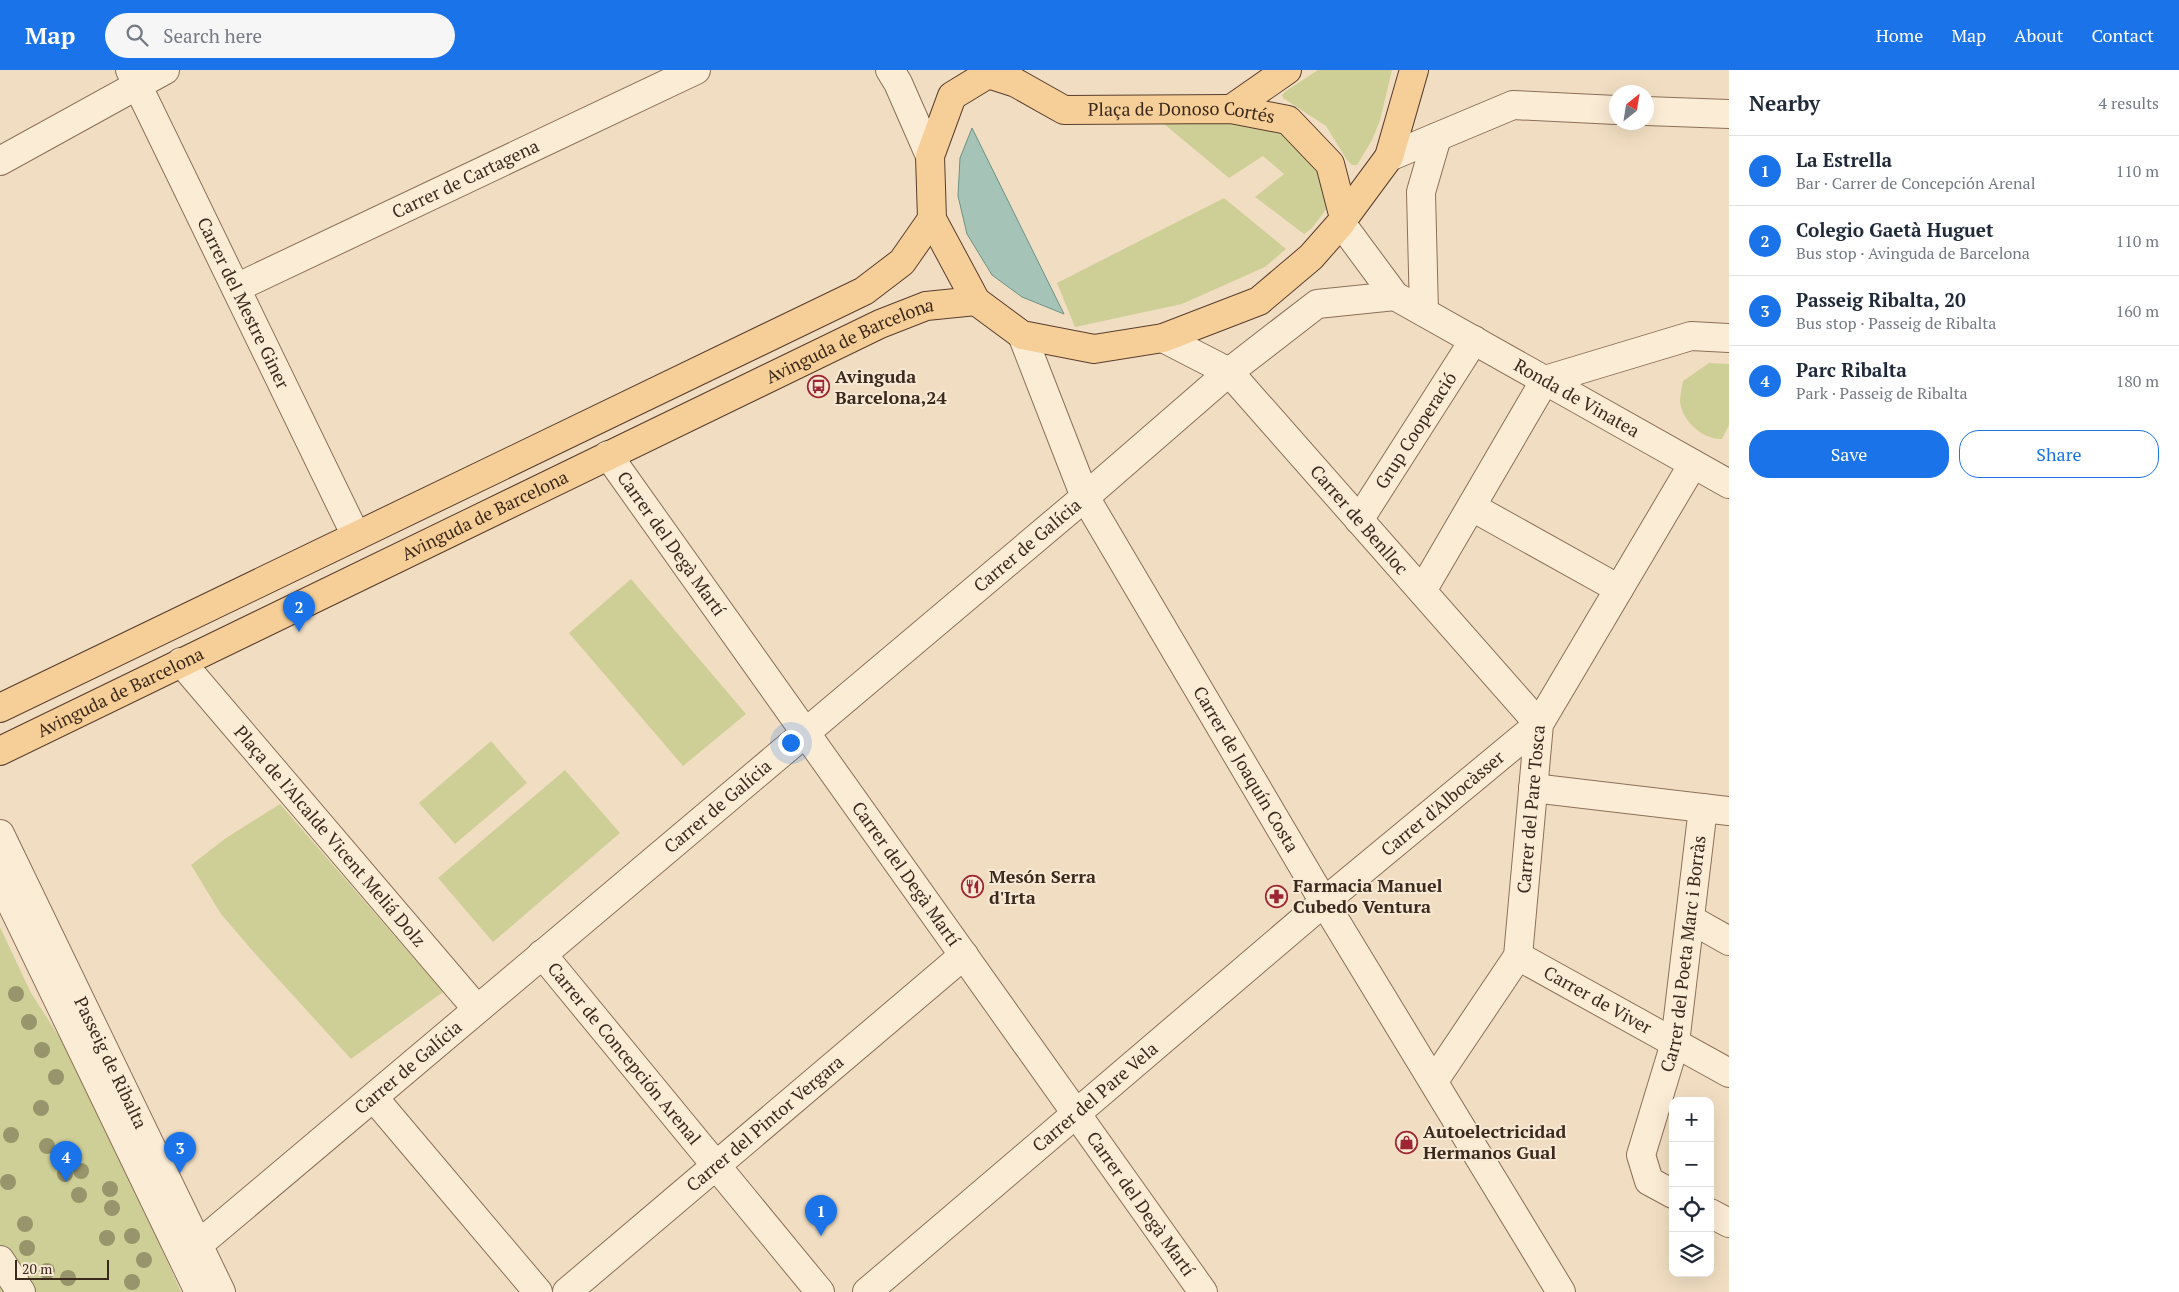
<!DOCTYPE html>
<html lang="en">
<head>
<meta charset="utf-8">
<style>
  body { margin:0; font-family:"PT Serif",serif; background:#f6f6f7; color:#1f2937 }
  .controls { position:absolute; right:15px; bottom:15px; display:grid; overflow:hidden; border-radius:10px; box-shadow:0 5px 20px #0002 }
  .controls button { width:45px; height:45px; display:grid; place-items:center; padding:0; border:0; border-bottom:1px solid #e0e1e3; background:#fff; color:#1f2937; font:25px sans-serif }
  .compass { position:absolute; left:1609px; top:15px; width:45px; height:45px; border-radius:50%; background:#fff; box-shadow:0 5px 20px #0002; rotate:30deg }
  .scale { position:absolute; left:15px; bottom:12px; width:94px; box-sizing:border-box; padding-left:5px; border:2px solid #3b291d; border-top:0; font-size:14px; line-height:18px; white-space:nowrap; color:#3b291d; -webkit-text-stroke:4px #f7e9d3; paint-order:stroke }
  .you { position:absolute; left:790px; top:672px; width:18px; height:18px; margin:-12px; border:4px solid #fff; border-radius:50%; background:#1a73e8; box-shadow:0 0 0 8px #1a73e833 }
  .badge { display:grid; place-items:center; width:32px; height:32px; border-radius:50%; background:#1a73e8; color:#fff; font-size:16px; font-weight:700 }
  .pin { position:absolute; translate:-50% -41px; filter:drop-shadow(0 1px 2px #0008) }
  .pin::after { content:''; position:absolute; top:26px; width:18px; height:15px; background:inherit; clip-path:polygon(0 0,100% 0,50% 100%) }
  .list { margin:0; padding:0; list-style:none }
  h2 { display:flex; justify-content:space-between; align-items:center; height:65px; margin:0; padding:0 20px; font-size:21px }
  h2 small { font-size:16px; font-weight:400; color:#747a83 }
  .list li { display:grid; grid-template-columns:32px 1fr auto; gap:15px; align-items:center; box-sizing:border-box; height:70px; padding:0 20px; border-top:1px solid #e0e1e3 }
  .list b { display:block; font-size:19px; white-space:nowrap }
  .list p { margin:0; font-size:16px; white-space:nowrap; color:#747a83 }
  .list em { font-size:16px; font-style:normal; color:#747a83 }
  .actions { display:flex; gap:10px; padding:15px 20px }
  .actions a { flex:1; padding:11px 0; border:1px solid #1a73e8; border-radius:20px; text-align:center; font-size:18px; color:#1a73e8 }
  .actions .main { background:#1a73e8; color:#fff }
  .icon { flex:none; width:28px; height:28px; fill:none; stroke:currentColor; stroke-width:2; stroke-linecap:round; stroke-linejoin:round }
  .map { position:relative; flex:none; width:1729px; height:1222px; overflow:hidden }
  header { display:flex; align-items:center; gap:30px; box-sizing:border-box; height:70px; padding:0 25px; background:#1a73e8; color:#fff }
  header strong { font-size:24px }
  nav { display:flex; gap:28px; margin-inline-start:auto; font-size:18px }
  .search { width:350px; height:45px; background:#f6f6f7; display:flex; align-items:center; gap:12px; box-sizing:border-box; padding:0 18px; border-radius:28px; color:#747a83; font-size:19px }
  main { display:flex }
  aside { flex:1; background:#fff }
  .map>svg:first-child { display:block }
</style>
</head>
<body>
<header>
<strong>Map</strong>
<div class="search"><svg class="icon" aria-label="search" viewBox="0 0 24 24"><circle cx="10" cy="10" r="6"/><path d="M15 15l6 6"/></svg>Search here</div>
<nav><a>Home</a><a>Map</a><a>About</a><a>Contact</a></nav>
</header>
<main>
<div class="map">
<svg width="1729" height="1222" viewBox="0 0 1729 1222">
  <rect width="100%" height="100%" fill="#f1dec2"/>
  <g fill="#cecf96">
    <path d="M 1318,0 L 1392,0 L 1380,50 L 1372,70 L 1357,95 L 1352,95 L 1347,90 L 1326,56 L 1283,28 L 1282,25 L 1286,21 Z"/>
    <path d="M 1270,53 L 1296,71 L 1321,103 L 1328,137 L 1312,158 L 1304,164 L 1255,127 L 1284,104 L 1263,86 L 1229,108 L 1164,54 Z"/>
    <path d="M 1224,128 L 1286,179 L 1265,197 L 1182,234 L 1075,257 L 1057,213 Z"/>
    <path d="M 1709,293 L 1729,294 L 1729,355 L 1722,369 C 1703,370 1681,350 1680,331 C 1680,325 1682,317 1683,311 Z"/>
    <path d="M 631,509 L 746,644 L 683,696 L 569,563 Z"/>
    <path d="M 491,671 L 527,713 L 455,774 L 419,733 Z"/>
    <path d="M 565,700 L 620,763 L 493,872 L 438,808 Z"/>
    <path d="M 280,734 L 443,922 L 351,989 L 258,887 L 221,844 L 191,795 L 226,768 Z"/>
    <path d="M 0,857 L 31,923 L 82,1002 L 181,1222 L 0,1222 Z"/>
  </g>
  <path fill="#a5c3b7" stroke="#6b9284" d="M 972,58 L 1064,244 L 1022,227 L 992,205 L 967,164 L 958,126 L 960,88 Z"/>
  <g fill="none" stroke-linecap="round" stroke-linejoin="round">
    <defs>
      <g id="minor">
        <path id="s1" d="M 130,0 L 356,466"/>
        <path d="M 890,0 L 898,13 L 930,86"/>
        <path d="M 1646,41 L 1729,44"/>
        <path d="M 1389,87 L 1513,35 L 1616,40"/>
        <path d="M 0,91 L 165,0"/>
        <path id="s2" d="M 1344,148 L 1341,153 L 1395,226 L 1729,414"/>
        <path id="s3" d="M 236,218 L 696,0"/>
        <path d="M 1424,242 L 1421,122 L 1437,67"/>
        <path id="s4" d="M 1022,265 L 1085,427 L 1324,832 L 1561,1222"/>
        <path id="s5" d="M 608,385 L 1203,1222"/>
        <path d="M 1472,437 L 1619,519"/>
        <path id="s6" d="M 1359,450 L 1474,270"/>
        <path d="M 1422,521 L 1545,310 L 1691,266 L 1729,268"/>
        <path id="s7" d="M 181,592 L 477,939"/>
        <path d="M 1533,718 L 1729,741"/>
        <path id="s8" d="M 0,764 L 221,1222"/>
        <path d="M 0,810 L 199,1222"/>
        <path d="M 1690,849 L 1729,871"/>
        <path id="s9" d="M 542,884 L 820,1222"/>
        <path id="s10" d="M 1518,886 L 1729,1003"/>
        <path id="s11" d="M 1434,1011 L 1518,886 L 1539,654 L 1693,394"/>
        <path d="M 374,1028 L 538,1222"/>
        <path id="s12" d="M 1673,1124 L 1649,1111 L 1641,1085 L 1675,973 L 1703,738"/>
        <path d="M 1710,1143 L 1729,1153"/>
        <path id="s13" d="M 198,1175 L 1085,427 L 1229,302 L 1317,234 L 1395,226"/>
        <path d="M 0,1190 L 21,1222"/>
        <path id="s14" d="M 567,1222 L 964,885"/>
        <path id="s15" d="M 867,1222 L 1324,832 L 1539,654 L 1229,302 L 1163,268"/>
      </g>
      <g id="major">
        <path d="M 1231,39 L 1287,0"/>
        <path d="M 1344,148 L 1389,87 L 1414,0"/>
        <path id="s16" d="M 1341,153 L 1311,187 L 1259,231 L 1163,268 L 1094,279 L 1022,265 L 976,231 L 932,149 L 930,86 L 952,26 L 988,4 L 1016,13 L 1064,40 L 1231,39 L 1288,50 L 1330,94 L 1344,148"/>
        <path d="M 0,638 L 864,221 L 902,192 L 932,149"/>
        <path id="s17" d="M 0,681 L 880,254 L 926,236 L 976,231"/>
      </g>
    </defs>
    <use href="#minor" stroke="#8c6f58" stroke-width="30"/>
    <use href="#major" stroke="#593d2d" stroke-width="30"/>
    <use href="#minor" stroke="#fbecd6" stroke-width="28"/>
    <use href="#major" stroke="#f6cf98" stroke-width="28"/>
  </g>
  <g fill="#98946b">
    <circle cx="16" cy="924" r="8"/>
    <circle cx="29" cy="952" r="8"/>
    <circle cx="42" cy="980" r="8"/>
    <circle cx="56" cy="1007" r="8"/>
    <circle cx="41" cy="1038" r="8"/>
    <circle cx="11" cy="1065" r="8"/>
    <circle cx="47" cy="1076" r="8"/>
    <circle cx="71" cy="1088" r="8"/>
    <circle cx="81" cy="1101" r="8"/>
    <circle cx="65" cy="1104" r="8"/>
    <circle cx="8" cy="1112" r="8"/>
    <circle cx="110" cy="1119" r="8"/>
    <circle cx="79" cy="1125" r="8"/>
    <circle cx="112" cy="1138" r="8"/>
    <circle cx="25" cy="1154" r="8"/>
    <circle cx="132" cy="1166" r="8"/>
    <circle cx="107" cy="1168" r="8"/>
    <circle cx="27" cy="1178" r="8"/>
    <circle cx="144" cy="1190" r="8"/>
    <circle cx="47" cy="1201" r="8"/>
    <circle cx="68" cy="1208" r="8"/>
    <circle cx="132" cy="1212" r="8"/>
  </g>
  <defs>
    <symbol id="bus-ring" viewBox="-11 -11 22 22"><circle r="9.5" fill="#f7e9d3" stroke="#9e2532" stroke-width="1.5"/><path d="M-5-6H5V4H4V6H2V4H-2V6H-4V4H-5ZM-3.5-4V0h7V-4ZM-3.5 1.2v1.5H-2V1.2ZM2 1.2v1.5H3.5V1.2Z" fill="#9e2532"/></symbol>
    <symbol id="restaurant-ring" viewBox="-11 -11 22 22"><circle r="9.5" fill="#f7e9d3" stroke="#9e2532" stroke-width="1.5"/><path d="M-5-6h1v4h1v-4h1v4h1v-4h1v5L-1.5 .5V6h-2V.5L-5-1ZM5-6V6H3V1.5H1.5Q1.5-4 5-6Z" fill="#9e2532"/></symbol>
    <symbol id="pharmacy-ring" viewBox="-11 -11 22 22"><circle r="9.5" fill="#f7e9d3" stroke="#9e2532" stroke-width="1.5"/><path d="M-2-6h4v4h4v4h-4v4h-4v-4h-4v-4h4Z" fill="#9e2532"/></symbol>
    <symbol id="shop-ring" viewBox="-11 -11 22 22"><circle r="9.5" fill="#f7e9d3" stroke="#9e2532" stroke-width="1.5"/><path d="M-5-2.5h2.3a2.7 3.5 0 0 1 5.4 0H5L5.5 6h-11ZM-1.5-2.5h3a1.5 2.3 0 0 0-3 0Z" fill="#9e2532"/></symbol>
  </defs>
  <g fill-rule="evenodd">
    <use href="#bus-ring" x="806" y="304" width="25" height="25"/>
    <use href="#restaurant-ring" x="960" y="804" width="25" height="25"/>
    <use href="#pharmacy-ring" x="1264" y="814" width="25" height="25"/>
    <use href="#shop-ring" x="1394" y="1060" width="25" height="25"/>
  </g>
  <g text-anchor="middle" stroke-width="4" stroke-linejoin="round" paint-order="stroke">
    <g font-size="18" fill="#3b291d" stroke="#f7e9d3">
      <text dy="6" stroke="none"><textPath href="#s16" startOffset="881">Plaça de Donoso Cortés</textPath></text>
      <text dy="6" stroke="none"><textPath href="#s3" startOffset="254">Carrer de Cartagena</textPath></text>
      <text dy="6" stroke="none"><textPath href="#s1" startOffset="259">Carrer del Mestre Giner</textPath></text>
      <text dy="6" stroke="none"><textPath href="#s17" startOffset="944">Avinguda de Barcelona</textPath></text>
      <text dy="6" stroke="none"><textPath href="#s2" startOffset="305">Ronda de Vinatea</textPath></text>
      <text dy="6" stroke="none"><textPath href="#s6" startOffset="106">Grup Cooperació</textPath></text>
      <text dy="6" stroke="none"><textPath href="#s17" startOffset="539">Avinguda de Barcelona</textPath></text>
      <text transform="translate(1359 450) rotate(49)" y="6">Carrer de Benlloc</text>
      <text dy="6" stroke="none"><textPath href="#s5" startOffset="109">Carrer del Degà Martí</textPath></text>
      <text dy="6" stroke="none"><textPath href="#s13" startOffset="1085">Carrer de Galícia</textPath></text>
      <text dy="6" stroke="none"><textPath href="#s17" startOffset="134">Avinguda de Barcelona</textPath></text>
      <text dy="6" stroke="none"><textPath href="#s4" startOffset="490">Carrer de Joaquín Costa</textPath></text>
      <text dy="6" stroke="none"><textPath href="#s15" startOffset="755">Carrer d'Albocàsser</textPath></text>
      <text dy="6" stroke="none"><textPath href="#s13" startOffset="680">Carrer de Galícia</textPath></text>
      <text dy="6" stroke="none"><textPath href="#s11" startOffset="298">Carrer del Pare Tosca</textPath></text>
      <text dy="6" stroke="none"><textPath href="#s7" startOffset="229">Plaça de l'Alcalde Vicent Meliá Dolz</textPath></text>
      <text dy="6" stroke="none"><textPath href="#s5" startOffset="514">Carrer del Degà Martí</textPath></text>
      <text dy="6" stroke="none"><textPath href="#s12" startOffset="261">Carrer del Poeta Marc i Borràs</textPath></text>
      <text dy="6" stroke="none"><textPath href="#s10" startOffset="91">Carrer de Viver</textPath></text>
      <text dy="6" stroke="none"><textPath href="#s9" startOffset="129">Carrer de Concepción Arenal</textPath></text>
      <text dy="6" stroke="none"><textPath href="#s8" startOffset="254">Passeig de Ribalta</textPath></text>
      <text dy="6" stroke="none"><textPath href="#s13" startOffset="275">Carrer de Galícia</textPath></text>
      <text dy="6" stroke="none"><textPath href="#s15" startOffset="300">Carrer del Pare Vela</textPath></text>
      <text dy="6" stroke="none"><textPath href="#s14" startOffset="260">Carrer del Pintor Vergara</textPath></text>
      <text dy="6" stroke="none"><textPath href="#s5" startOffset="919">Carrer del Degà Martí</textPath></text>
    </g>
    <g font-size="18" font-weight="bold" fill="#3b291d" stroke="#f7e9d3" text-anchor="start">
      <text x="835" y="313">Avinguda<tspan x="835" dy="21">Barcelona,24</tspan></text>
      <text x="989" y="813">Mesón Serra<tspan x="989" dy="21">d'Irta</tspan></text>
      <text x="1293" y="822">Farmacia Manuel<tspan x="1293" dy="21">Cubedo Ventura</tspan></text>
      <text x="1423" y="1068">Autoelectricidad<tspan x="1423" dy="21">Hermanos Gual</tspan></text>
    </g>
  </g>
</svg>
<div class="controls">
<button>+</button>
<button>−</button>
<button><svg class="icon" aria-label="locate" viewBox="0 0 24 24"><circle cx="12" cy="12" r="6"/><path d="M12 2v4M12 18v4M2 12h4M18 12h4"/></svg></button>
<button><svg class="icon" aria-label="layers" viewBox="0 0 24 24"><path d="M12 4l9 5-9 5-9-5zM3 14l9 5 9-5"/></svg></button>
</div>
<svg class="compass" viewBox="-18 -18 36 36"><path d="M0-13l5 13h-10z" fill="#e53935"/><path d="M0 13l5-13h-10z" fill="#747a83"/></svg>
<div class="scale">20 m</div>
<div class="you"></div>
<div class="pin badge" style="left:821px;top:1166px">1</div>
<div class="pin badge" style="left:299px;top:562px">2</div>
<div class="pin badge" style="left:180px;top:1103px">3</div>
<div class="pin badge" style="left:66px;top:1112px">4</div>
</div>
<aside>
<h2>Nearby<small>4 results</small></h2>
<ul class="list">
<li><span class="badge">1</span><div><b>La Estrella</b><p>Bar · Carrer de Concepción Arenal</p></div><em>110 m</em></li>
<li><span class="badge">2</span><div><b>Colegio Gaetà Huguet</b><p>Bus stop · Avinguda de Barcelona</p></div><em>110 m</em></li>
<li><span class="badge">3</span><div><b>Passeig Ribalta, 20</b><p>Bus stop · Passeig de Ribalta</p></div><em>160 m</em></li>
<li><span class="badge">4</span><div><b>Parc Ribalta</b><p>Park · Passeig de Ribalta</p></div><em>180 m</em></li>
</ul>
<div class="actions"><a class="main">Save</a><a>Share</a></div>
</aside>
</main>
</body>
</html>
